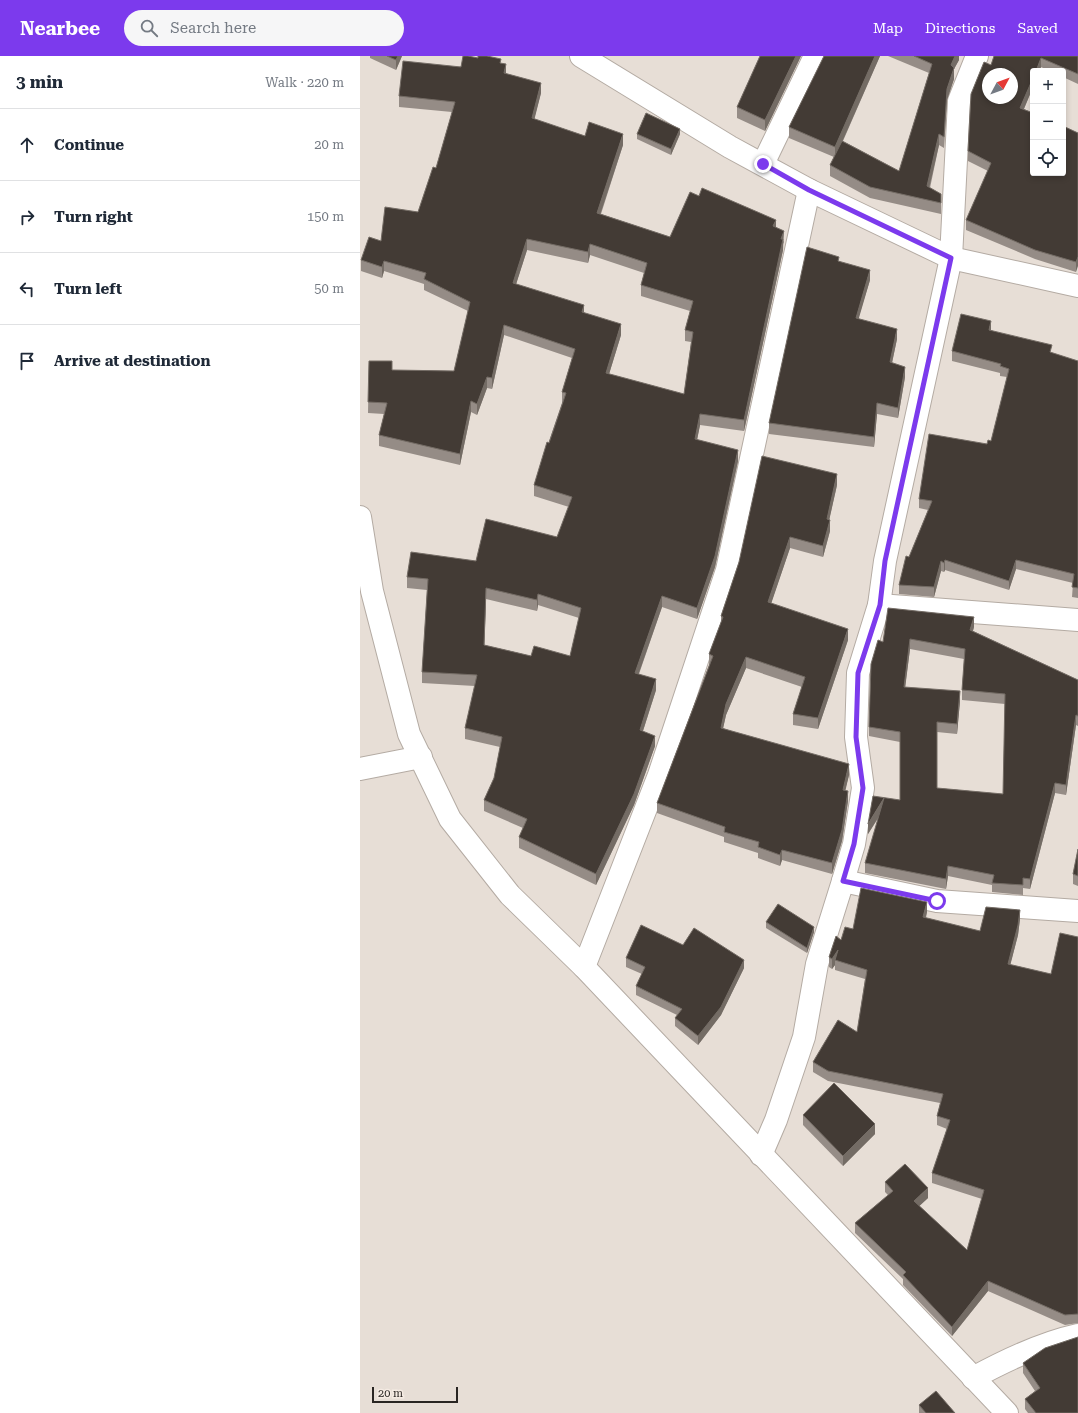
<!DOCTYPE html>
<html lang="en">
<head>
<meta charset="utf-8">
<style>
  body { margin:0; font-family:"Roboto Serif",serif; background:#f6f6f7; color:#1f2937 }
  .controls { position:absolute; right:12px; top:12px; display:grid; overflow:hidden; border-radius:4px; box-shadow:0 2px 6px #0003 }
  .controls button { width:36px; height:36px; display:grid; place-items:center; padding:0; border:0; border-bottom:1px solid #e0e1e3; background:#fff; color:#1f2937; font:20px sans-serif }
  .compass { position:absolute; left:622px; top:12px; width:36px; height:36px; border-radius:50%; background:#fff; box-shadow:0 2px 6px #0003; rotate:49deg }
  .scale { position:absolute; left:12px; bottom:10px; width:86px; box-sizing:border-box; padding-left:4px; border:2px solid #292522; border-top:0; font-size:11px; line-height:14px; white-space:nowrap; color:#292522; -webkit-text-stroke:3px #f5ebe3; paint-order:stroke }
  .stop { position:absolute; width:12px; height:12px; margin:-9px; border:3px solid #7c3aed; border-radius:50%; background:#fff }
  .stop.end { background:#7c3aed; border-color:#fff; box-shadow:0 1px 4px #0008 }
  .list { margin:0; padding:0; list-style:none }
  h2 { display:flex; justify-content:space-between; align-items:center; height:52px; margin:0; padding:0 16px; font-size:17px }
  h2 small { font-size:13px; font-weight:400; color:#747a83 }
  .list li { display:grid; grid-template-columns:26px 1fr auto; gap:12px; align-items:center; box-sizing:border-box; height:72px; padding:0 16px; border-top:1px solid #e0e1e3 }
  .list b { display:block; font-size:15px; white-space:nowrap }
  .list em { font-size:13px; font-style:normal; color:#747a83 }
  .icon { flex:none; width:22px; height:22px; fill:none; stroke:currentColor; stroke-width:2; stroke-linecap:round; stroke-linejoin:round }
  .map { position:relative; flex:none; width:718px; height:1357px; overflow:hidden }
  header { display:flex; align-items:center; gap:24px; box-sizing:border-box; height:56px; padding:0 20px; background:#7c3aed; color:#fff }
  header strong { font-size:19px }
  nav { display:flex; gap:22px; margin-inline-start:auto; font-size:14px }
  .search { width:280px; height:36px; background:#f6f6f7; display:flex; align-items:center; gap:10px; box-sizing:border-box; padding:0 14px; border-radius:22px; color:#747a83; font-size:15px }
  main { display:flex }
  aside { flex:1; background:#fff }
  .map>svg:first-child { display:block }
</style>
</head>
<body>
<header>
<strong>Nearbee</strong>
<div class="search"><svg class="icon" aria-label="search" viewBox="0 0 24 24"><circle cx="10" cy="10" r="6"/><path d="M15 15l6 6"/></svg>Search here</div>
<nav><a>Map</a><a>Directions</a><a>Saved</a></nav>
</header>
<main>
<aside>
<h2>3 min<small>Walk · 220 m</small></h2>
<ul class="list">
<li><svg class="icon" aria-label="ahead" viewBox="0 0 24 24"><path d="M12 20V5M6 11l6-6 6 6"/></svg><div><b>Continue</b></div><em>20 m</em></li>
<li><svg class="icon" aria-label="right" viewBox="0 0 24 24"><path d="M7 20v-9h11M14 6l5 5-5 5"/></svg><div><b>Turn right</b></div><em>150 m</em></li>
<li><svg class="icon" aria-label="left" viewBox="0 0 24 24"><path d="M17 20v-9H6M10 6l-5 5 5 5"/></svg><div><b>Turn left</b></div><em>50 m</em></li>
<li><svg class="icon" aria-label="arrive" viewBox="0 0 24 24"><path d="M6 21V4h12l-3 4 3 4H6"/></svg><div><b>Arrive at destination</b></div></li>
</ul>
</aside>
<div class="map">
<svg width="718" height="1357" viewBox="0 0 718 1357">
  <rect width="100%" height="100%" fill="#e7ded6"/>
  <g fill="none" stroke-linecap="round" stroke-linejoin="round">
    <defs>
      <g id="minor">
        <path d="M 221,0 L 370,91 L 449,134 L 591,202 L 718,230"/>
        <path d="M 617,0 L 599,45 L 591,202 L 525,505 L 519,549 L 498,617 L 496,681 L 503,732 L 494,788 L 483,825 L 577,845 L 718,855"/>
        <path d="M 403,108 L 455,0"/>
        <path d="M 0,461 L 12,535 L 49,678 L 90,763 L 150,839 L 224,911 L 647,1357"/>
        <path d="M 519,549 L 718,564"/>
        <path d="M 0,713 L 61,701"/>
        <path d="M 224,911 L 299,719 L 367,514 L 449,134"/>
        <path d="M 401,1099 L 416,1064 L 444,981 L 457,908 L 483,825"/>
        <path d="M 613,1322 C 646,1304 681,1287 718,1279"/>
      </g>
    </defs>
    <use href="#minor" stroke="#b4aba3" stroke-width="24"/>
    <use href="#minor" stroke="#fff" stroke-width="22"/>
  </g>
  <g fill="#958c86" fill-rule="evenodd">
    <path d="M 10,0 L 42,0 L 36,14 L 10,2 Z"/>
    <path d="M 400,0 L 441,0 L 405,75 L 377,62 L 377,51 Z"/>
    <path d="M 464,0 L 520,0 L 483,85 L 539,115 L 569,17 L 528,0 L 599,0 L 599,4 L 594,13 L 594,23 L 587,44 L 584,92 L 579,89 L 570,132 L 581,138 L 581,158 L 510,142 L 470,120 L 470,109 L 474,101 L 429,82 L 429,71 Z"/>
    <path d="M 634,0 L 718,0 L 718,28 L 703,21 L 703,15 L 690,15 L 681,11 L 673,15 L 673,31 L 664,53 L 718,77 L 716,216 L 675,203 L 606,174 L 606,164 L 628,115 L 608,105 L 608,95 L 631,9 Z"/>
    <path d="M 118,2 L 141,7 L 146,18 L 181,37 L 174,63 L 225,80 L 263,89 L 241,158 L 310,181 L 339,140 L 416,171 L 424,186 L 423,188 L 423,194 L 384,375 L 340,369 L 337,384 L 378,405 L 355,511 L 337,563 L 302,551 L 279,618 L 296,634 L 283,675 L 295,690 L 274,749 L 236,829 L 159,792 L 159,781 L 163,772 L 124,755 L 124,744 L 134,722 L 140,691 L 105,683 L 105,672 L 115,630 L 62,627 L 62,616 L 67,534 L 47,532 L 47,521 L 116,505 L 197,481 L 209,451 L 174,440 L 174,429 L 202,347 L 202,336 L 212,302 L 144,279 L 132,333 L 127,332 L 117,359 L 111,356 L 100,409 L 19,390 L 19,379 L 24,358 L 8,357 L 9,305 L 32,314 L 94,315 L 108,255 L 64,234 L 64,228 L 24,215 L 22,222 L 1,215 L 1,204 L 21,185 L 58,156 L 76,112 L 92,56 L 39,51 L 39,40 ZM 167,194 L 228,207 L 230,199 L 284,217 L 281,229 L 281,240 L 330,255 L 325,274 L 325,285 L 331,286 L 324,338 L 249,318 L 261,279 L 224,257 L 156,228 ZM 126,543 L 177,555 L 178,549 L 219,562 L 210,600 L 171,600 L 124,589 Z"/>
    <path d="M 277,78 L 320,78 L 311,99 L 277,83 Z"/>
    <path d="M 479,205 L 510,224 L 498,263 L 537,283 L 532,307 L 545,321 L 538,362 L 517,358 L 514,391 L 409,378 L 409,367 Z"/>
    <path d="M 631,274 L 692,297 L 718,305 L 718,542 L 712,541 L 713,527 L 656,513 L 649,534 L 585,514 L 584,516 L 581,515 L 574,541 L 539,538 L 539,529 L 549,501 L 568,454 L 559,452 L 559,443 L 631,385 L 647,321 L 640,320 L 640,317 L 592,305 L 592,295 Z"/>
    <path d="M 477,429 L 469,464 L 470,475 L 463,501 L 430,492 L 411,547 L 488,584 L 458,673 L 433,669 L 433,658 L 442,631 L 386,612 L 366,659 L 363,672 L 489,719 L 485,734 L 488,745 L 482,785 L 472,818 L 422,804 L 420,810 L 398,802 L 398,797 L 364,786 L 364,781 L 297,757 L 297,747 L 349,609 L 349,598 L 361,566 L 361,560 L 379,506 Z"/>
    <path d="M 614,571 L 613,575 L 718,624 L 718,670 L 716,669 L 706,739 L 695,737 L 670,833 L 663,832 L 663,839 L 632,836 L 632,829 L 588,820 L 586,833 L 505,817 L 505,807 L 519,761 L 508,778 L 508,768 L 540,744 L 540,686 L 509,680 L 509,671 L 523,586 ZM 550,593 L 604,603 L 602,634 L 602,644 L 645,648 L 643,738 L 577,732 L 577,676 L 597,678 L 600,645 L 545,631 Z"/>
    <path d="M 718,793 L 718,830 L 713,828 L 713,818 Z"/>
    <path d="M 567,856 L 566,862 L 620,875 L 660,863 L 658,879 L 650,909 L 691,918 L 718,881 L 718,1267 L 705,1269 L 628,1235 L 592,1280 L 543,1229 L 543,1223 L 495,1177 L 495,1167 L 528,1139 L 525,1136 L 525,1126 L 568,1142 L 559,1150 L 607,1194 L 622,1143 L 572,1127 L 572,1117 L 587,1073 L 577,1069 L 577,1060 L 580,1047 L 468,1025 L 453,1016 L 453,1006 L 497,976 L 505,923 L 475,914 L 475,909 L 472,913 L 469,911 L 469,901 L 481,884 L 493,873 Z"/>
    <path d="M 406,866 L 454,876 L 447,897 L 406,872 Z"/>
    <path d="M 323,889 L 384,912 L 361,959 L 338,989 L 315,970 L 315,962 L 317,959 L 276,939 L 276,930 L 282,918 L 266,911 L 266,902 Z"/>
    <path d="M 443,1059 L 515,1078 L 483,1110 L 443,1069 Z"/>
    <path d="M 663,1307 L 718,1357 L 668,1357 L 665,1353 L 665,1343 L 675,1335 L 663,1317 Z"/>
    <path d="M 559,1349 L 595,1357 L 559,1357 Z"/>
  </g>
  <g fill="#746c65">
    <path d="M 38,0 L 42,0 L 36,14 L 36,4 Z"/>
    <path d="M 436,0 L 441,0 L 405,75 L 405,64 Z"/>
    <path d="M 515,0 L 520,0 L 475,102 L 475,91 Z"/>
    <path d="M 595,0 L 599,0 L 599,4 L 594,13 L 594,23 L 587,44 L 584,92 L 587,33 L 591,9 Z"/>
    <path d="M 681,2 L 681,11 L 680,15 L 676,15 Z"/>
    <path d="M 146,8 L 146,19 L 144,17 Z"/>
    <path d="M 673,22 L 673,31 L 660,62 L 660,52 Z"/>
    <path d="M 181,27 L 181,37 L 172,73 L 172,62 Z"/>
    <path d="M 320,73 L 320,78 L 311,99 L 311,93 Z"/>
    <path d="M 263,78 L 263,89 L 237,168 L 237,157 Z"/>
    <path d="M 579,78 L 579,89 L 567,141 L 567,130 Z"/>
    <path d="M 416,164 L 416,175 L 413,170 Z"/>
    <path d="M 424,175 L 423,194 L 384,375 L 384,364 L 421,183 Z"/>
    <path d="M 167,183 L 167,194 L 153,238 L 153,227 Z"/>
    <path d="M 230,188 L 230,199 L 228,207 L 228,196 Z"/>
    <path d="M 718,201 L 718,210 L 716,216 L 716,206 Z"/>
    <path d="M 24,205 L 24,215 L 22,222 L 22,211 Z"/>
    <path d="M 510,214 L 510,224 L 496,272 L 496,262 Z"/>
    <path d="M 224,249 L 224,260 L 222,256 Z"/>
    <path d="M 631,265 L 631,274 L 629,274 Z"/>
    <path d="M 261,268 L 261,279 L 246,328 L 246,317 Z"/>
    <path d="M 144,269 L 144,279 L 132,333 L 132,322 Z"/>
    <path d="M 537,273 L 537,283 L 530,316 L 530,306 Z"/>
    <path d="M 545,311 L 545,321 L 538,362 L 538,352 Z"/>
    <path d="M 127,321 L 127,332 L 117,359 L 117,348 Z"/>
    <path d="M 111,345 L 111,356 L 100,409 L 100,398 Z"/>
    <path d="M 517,347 L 517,358 L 514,391 L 514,381 Z"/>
    <path d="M 340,358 L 340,369 L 335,394 L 335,383 Z"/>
    <path d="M 378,394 L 378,405 L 355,511 L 337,563 L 337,552 Z"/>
    <path d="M 477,418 L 477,429 L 467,474 L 467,463 Z"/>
    <path d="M 470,464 L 470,475 L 463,501 L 463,490 Z"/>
    <path d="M 430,481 L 430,492 L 408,557 L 408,546 Z"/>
    <path d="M 585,504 L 585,514 L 584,516 L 584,507 Z"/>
    <path d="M 656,504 L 656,513 L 649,534 L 649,525 Z"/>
    <path d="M 581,505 L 581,515 L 574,541 L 574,531 Z"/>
    <path d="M 126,532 L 126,543 L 124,600 L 124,589 Z"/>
    <path d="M 178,538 L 178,549 L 177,555 L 177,544 Z"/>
    <path d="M 302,540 L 302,551 L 275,628 L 275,617 Z"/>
    <path d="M 614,561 L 614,571 L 610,584 L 610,574 Z"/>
    <path d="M 488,573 L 488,584 L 458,673 L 458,662 Z"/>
    <path d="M 550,583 L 550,593 L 544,641 L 544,631 Z"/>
    <path d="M 386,601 L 386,612 L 366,659 L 361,682 L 361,672 L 366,648 Z"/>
    <path d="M 296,623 L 296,634 L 280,684 L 280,674 Z"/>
    <path d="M 600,635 L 600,645 L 597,678 L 597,668 Z"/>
    <path d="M 716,659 L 716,669 L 706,739 L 706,729 Z"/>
    <path d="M 295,680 L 295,690 L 274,749 L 236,829 L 236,818 Z"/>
    <path d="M 489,708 L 489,719 L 483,745 L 483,734 Z"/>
    <path d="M 695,727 L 695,737 L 670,833 L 670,823 Z"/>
    <path d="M 488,735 L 488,745 L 482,785 L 472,818 L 472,807 Z"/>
    <path d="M 524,742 L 524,752 L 508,778 L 508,768 Z"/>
    <path d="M 422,794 L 422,804 L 420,810 L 420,799 Z"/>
    <path d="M 588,810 L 588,820 L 586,833 L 586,823 Z"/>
    <path d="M 567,846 L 567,856 L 563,871 L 563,861 Z"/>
    <path d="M 660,854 L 660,863 L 658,879 L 648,918 L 648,908 Z"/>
    <path d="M 454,871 L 454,876 L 447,897 L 447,892 Z"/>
    <path d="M 478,894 L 475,904 L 475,909 L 472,913 L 472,903 Z"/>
    <path d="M 384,904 L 384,912 L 361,959 L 338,989 L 338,980 Z"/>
    <path d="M 515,1068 L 515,1078 L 483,1110 L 483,1100 Z"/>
    <path d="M 568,1132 L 568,1142 L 554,1155 L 554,1145 Z"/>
    <path d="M 628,1225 L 628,1235 L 592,1280 L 592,1271 Z"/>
  </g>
  <g fill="#433b35" stroke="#746c65" fill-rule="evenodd">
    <path d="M 27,0 L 38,0 L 36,4 Z"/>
    <path d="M 103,0 L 108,0 L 118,2 L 118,0 L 127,0 L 141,3 L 140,7 L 146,8 L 144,17 L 181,27 L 172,62 L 225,80 L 229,66 L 263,78 L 237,157 L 310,181 L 330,136 L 339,140 L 342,132 L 416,164 L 413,170 L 424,175 L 421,183 L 423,183 L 384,364 L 340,358 L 335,383 L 378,394 L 355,500 L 337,552 L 302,540 L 275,617 L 296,623 L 280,674 L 295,680 L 274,738 L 236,818 L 159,781 L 167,763 L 124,744 L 134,722 L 142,681 L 105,672 L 117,619 L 62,616 L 68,523 L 47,521 L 51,496 L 116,505 L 126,463 L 197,481 L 212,441 L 174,429 L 187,386 L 189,387 L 206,337 L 202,336 L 215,293 L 144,269 L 132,322 L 127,321 L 117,348 L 111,345 L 100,398 L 19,379 L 27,347 L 8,346 L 9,305 L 32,305 L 32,314 L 94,315 L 110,246 L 64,223 L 66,217 L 24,205 L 22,211 L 1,204 L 9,181 L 21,185 L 25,151 L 58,156 L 73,111 L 76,112 L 95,46 L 39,40 L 43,5 L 101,11 ZM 167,183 L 228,196 L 230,188 L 287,207 L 281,229 L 333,245 L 325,274 L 333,276 L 324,338 L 246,317 L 261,268 L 222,256 L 224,249 L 153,227 ZM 126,532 L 177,544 L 178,538 L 221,552 L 210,600 L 174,590 L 171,600 L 124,589 Z"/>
    <path d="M 400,0 L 436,0 L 405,64 L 377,51 Z"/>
    <path d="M 464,0 L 515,0 L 475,91 L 429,71 Z"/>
    <path d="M 554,0 L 595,0 L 591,9 L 594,12 L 587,33 L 584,81 L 579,78 L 567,130 L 581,138 L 581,147 L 510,131 L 470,109 L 482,85 L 539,115 L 572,8 Z"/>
    <path d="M 634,0 L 718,0 L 718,18 L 681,2 L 676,15 L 673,15 L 673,22 L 660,52 L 673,57 L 673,117 L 703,117 L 703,70 L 718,77 L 718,201 L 716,206 L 675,194 L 606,164 L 631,107 L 608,95 L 611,38 L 624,6 L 631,9 ZM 628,18 L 652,18 L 652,42 L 628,42 Z"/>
    <path d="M 286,57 L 320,73 L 311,93 L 277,78 Z"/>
    <path d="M 447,191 L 479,201 L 478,205 L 510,214 L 496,262 L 537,273 L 530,306 L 545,311 L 538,352 L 517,347 L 514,381 L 409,367 Z"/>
    <path d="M 601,258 L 631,265 L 629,274 L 692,289 L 690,296 L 718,305 L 718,532 L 712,531 L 714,518 L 656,504 L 649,525 L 585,504 L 584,507 L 581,505 L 574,531 L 539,529 L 546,500 L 549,501 L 572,445 L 559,443 L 569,378 L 627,388 L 628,384 L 631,385 L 649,313 L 640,310 L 641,308 L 592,295 Z"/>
    <path d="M 402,400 L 477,418 L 467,463 L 470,464 L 463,490 L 430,481 L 408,546 L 488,573 L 458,662 L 433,658 L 445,621 L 386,601 L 366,648 L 361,672 L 489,708 L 483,734 L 488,735 L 482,774 L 472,807 L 422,794 L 420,799 L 398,791 L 399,786 L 364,776 L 365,771 L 297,747 L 353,600 L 349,598 L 363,561 L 361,560 L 379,506 Z"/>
    <path d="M 528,552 L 614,561 L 610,574 L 718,624 L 718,660 L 716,659 L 706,729 L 695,727 L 670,823 L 663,822 L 663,829 L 632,827 L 634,819 L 588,810 L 586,823 L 505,807 L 524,742 L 508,768 L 513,740 L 540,744 L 540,676 L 509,671 L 511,608 L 518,584 L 523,586 ZM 550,583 L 605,593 L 602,634 L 645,638 L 643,738 L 577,732 L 577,666 L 597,668 L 600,635 L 544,631 Z"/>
    <path d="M 718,793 L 718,820 L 713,818 Z"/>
    <path d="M 501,832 L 567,846 L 563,861 L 620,875 L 626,851 L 660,854 L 658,869 L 648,908 L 691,918 L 700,877 L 718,881 L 718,1258 L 705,1259 L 628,1225 L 592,1271 L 543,1219 L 546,1216 L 495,1167 L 533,1135 L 525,1126 L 545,1108 L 568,1132 L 554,1145 L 607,1194 L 624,1134 L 572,1117 L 590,1064 L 577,1060 L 583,1038 L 468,1015 L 453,1006 L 478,964 L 497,976 L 507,914 L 475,904 L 478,894 L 472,903 L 469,901 L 476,880 L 481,884 L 485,871 L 493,873 Z"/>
    <path d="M 418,848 L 454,871 L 447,892 L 406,866 Z"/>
    <path d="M 281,869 L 323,889 L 334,872 L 384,904 L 361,951 L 338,980 L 315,962 L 322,953 L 276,930 L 285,911 L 266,902 Z"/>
    <path d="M 474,1027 L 515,1068 L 483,1100 L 443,1059 Z"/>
    <path d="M 718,1281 L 718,1357 L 676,1357 L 665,1343 L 680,1332 L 663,1307 L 685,1292 Z"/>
    <path d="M 576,1335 L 595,1357 L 566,1357 L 559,1349 Z"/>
  </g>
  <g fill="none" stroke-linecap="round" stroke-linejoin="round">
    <path stroke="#7c3aed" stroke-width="5" d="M 403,108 L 449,134 L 591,202 L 525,505 L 520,549 L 498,617 L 496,681 L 503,732 L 494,788 L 483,825 L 577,845"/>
  </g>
</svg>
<div class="controls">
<button>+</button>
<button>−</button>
<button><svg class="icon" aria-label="locate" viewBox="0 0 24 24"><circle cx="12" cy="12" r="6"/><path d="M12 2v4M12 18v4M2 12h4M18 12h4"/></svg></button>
</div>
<svg class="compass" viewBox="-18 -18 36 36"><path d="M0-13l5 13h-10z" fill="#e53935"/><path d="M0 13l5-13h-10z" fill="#747a83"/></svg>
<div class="scale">20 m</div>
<div class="stop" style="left:577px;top:845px"></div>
<div class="stop end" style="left:403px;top:108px"></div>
</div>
</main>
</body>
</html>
